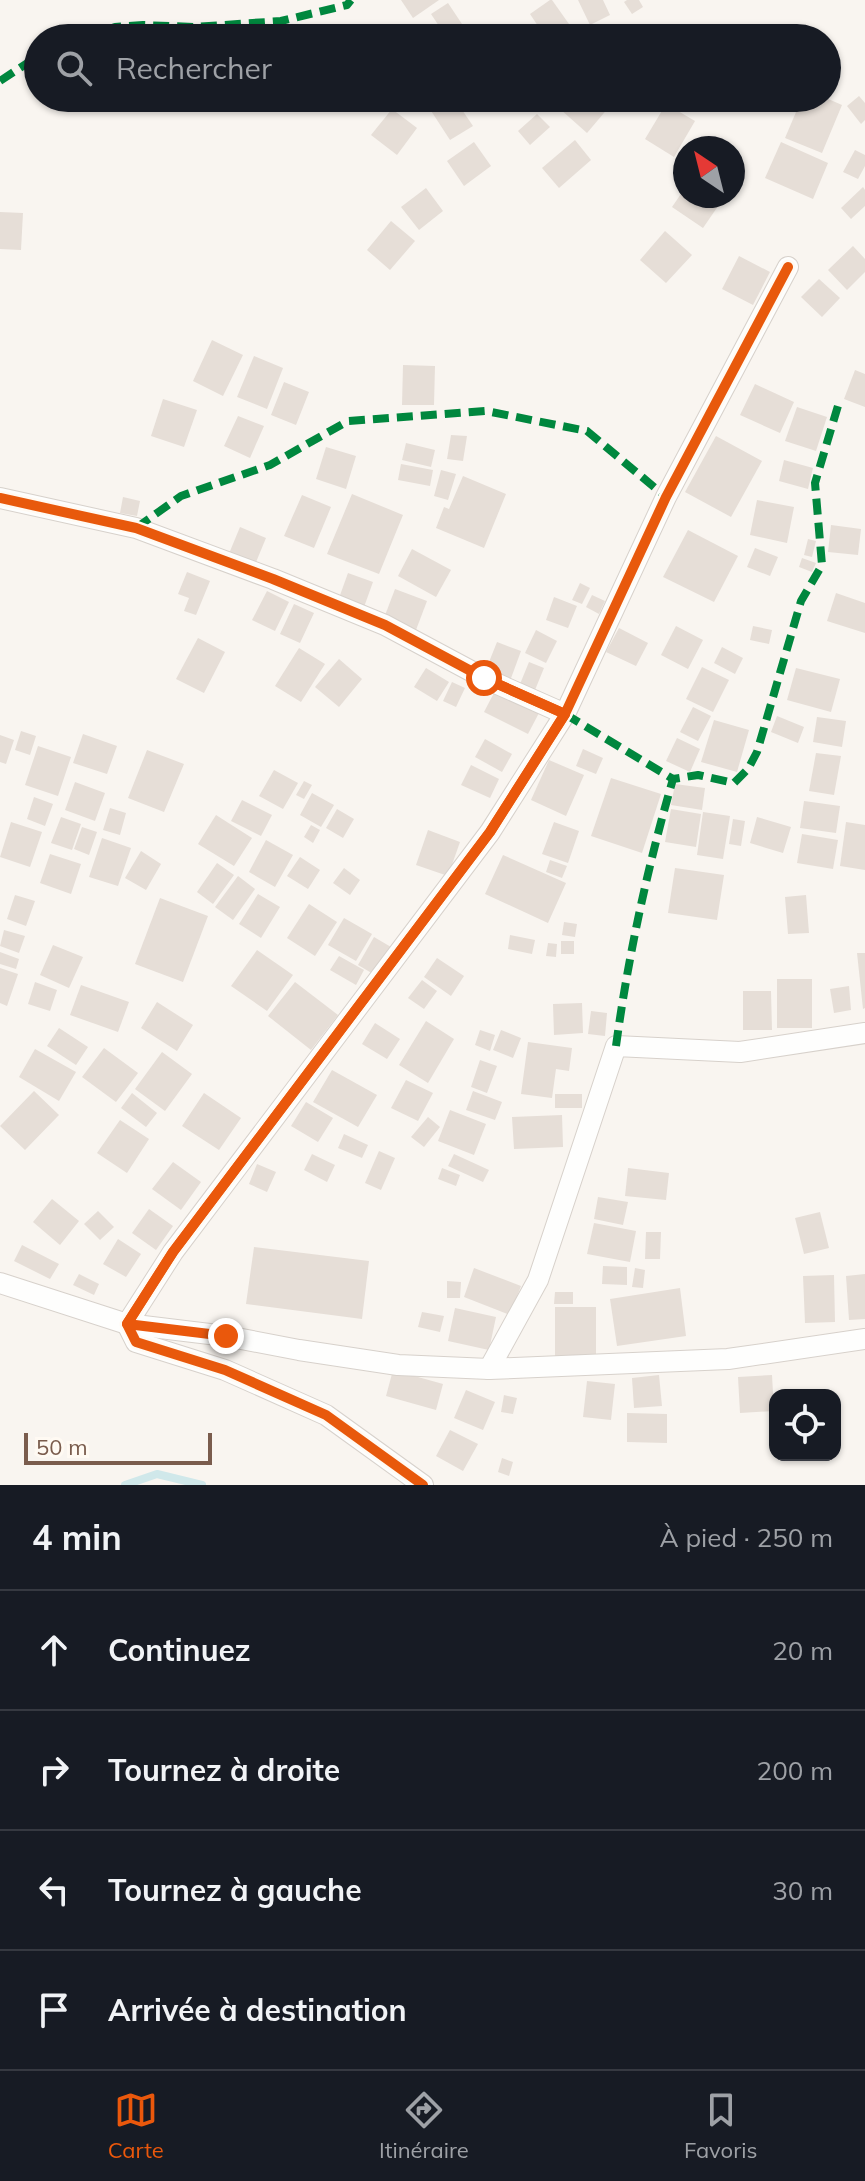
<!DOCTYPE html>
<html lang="fr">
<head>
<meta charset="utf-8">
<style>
  body { margin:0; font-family:Mulish,sans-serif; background:#20242c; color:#f1f3f6 }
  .controls { position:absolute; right:24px; bottom:24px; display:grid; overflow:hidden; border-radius:16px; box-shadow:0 2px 6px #0004 }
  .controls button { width:72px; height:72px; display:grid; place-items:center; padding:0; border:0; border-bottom:2px solid #363941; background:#171b24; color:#f1f3f6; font:40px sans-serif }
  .compass { position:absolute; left:673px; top:136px; width:72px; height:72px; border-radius:50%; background:#171b24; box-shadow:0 2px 6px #0004; rotate:325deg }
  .scale { position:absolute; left:24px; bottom:20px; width:188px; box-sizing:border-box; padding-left:8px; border:4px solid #7a5c4d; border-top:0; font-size:22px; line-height:28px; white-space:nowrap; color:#7a5c4d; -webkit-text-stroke:6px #fffaf3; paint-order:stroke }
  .stop { position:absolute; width:24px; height:24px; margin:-18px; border:6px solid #ea580c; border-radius:50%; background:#fff }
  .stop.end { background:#ea580c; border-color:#fff; box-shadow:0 2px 8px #0008 }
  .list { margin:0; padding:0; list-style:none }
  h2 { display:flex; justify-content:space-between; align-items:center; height:104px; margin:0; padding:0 32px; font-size:34px }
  h2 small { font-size:26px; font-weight:400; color:#9ea1a6 }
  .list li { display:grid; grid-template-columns:52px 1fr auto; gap:24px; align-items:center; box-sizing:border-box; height:120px; padding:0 32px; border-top:2px solid #363941 }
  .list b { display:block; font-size:30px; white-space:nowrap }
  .list em { font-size:26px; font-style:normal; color:#9ea1a6 }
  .icon { flex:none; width:44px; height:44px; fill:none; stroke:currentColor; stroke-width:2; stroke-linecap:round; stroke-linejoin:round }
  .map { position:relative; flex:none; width:865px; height:1485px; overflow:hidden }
  .search { position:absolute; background:#171b24; box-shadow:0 2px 6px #0004; left:24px; right:24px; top:24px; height:88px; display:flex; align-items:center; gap:20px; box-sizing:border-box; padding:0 28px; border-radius:44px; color:#9ea1a6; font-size:30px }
  .sheet { height:584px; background:#171b24 }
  nav { display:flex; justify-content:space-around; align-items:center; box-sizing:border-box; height:112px; border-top:2px solid #363941; background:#171b24; font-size:22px; color:#9ea1a6 }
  nav a { display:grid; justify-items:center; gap:4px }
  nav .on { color:#ea580c }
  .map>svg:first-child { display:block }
</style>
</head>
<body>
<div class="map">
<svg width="865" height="1485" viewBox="0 0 865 1485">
  <rect width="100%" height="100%" fill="#f9f5f0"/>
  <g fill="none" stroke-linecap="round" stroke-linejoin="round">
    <path stroke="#d0e8ea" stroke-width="8" d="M 125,1485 L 157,1474 L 202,1485"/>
  </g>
  <g fill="#e6ded7">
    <path d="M 401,0 L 439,0 L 413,18 Z"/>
    <path d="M 550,0 L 552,0 L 569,24 L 546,38 L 530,14 Z"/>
    <path d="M 578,0 L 603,0 L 610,15 L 590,25 Z"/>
    <path d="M 627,0 L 639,0 L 643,7 L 632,14 L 624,2 Z"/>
    <path d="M 448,3 L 462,24 L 445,35 L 431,14 Z"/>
    <path d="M 617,24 L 626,38 L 597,38 Z"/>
    <path d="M 859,96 L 865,103 L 865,120 L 861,124 L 847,106 Z"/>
    <path d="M 426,98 L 454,98 L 473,126 L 450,140 L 424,100 Z"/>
    <path d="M 570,98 L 598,98 L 609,107 L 587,133 L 560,109 Z"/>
    <path d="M 802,98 L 826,98 L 842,105 L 822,153 L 785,138 Z"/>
    <path d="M 666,104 L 695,121 L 674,157 L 645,139 Z"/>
    <path d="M 392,109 L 417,128 L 397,155 L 371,135 Z"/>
    <path d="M 537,114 L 550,127 L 530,145 L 518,131 Z"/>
    <path d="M 575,140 L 591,160 L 559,188 L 542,168 Z"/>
    <path d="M 474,142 L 491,166 L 464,186 L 447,161 Z"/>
    <path d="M 781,142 L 828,163 L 813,199 L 765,178 Z"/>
    <path d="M 855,150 L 865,155 L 865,166 L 858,179 L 843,172 Z"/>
    <path d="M 863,187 L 865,190 L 865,206 L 851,219 L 841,208 Z"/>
    <path d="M 426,188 L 443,211 L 419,230 L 401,207 Z"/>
    <path d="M 685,188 L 685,196 L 725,196 L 703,228 L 672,207 Z"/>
    <path d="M 0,212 L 23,213 L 21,250 L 0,249 Z"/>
    <path d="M 391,221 L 415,241 L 390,270 L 367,250 Z"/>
    <path d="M 665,231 L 692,255 L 666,283 L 640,260 Z"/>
    <path d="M 853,246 L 865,259 L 865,272 L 847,290 L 828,270 Z"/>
    <path d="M 739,256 L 770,272 L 753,305 L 722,289 Z"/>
    <path d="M 819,279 L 840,298 L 822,317 L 801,297 Z"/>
    <path d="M 212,340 L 243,355 L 223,396 L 193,381 Z"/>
    <path d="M 254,356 L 283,368 L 267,409 L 237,397 Z"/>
    <path d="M 403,365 L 435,366 L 434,405 L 402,405 Z"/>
    <path d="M 855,370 L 865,374 L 865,407 L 844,399 Z"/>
    <path d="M 284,382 L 309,392 L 296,425 L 271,415 Z"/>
    <path d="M 755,384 L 794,402 L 780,433 L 740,415 Z"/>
    <path d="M 163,399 L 197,410 L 184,447 L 151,436 Z"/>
    <path d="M 797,407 L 827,417 L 816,451 L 785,441 Z"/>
    <path d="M 238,416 L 264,426 L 250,458 L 224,446 Z"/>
    <path d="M 451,435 L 467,436 L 463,461 L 447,459 Z"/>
    <path d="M 716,436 L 762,461 L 731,517 L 685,492 Z"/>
    <path d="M 406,443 L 435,450 L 431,467 L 402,460 Z"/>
    <path d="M 326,447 L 356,456 L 346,489 L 316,479 Z"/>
    <path d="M 784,460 L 813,468 L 808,489 L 779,481 Z"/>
    <path d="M 401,464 L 433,470 L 430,486 L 398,480 Z"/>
    <path d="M 441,470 L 456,474 L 448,500 L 434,496 Z"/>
    <path d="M 463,476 L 506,494 L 484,548 L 436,528 L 444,507 L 449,509 Z"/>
    <path d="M 352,494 L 403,515 L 379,574 L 327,554 Z"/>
    <path d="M 302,495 L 331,507 L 314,548 L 284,536 Z"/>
    <path d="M 123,497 L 140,501 L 137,516 L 120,513 Z"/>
    <path d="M 757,500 L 794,507 L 787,543 L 750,535 Z"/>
    <path d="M 831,525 L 861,529 L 858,555 L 828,552 Z"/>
    <path d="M 240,527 L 266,538 L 254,567 L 228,556 Z"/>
    <path d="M 688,530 L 738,556 L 714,602 L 663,577 Z"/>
    <path d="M 808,539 L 816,541 L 812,557 L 804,555 Z"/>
    <path d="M 755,548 L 778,557 L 770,576 L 747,567 Z"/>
    <path d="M 412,549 L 451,570 L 436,597 L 398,576 Z"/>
    <path d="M 802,558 L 816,563 L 812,572 L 799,567 Z"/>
    <path d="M 187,572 L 210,581 L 196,615 L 184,611 L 189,598 L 178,594 Z"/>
    <path d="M 348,573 L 373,582 L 364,607 L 339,598 Z"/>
    <path d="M 580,583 L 590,588 L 582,604 L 572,600 Z"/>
    <path d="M 395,589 L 427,601 L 416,630 L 384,618 Z"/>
    <path d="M 267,591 L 289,602 L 275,631 L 252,620 Z"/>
    <path d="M 836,593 L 865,603 L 865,633 L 827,621 Z"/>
    <path d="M 592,595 L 605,601 L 599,614 L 586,607 Z"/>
    <path d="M 554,597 L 577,606 L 568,628 L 546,620 Z"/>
    <path d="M 294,604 L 314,613 L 300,643 L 280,634 Z"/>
    <path d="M 676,626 L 703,640 L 688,669 L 661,655 Z"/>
    <path d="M 753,626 L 772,630 L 769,644 L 750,640 Z"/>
    <path d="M 619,628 L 648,643 L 636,666 L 606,652 Z"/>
    <path d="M 536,630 L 557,641 L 546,663 L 525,653 Z"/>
    <path d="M 198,638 L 225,652 L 204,693 L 176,679 Z"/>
    <path d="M 497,642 L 521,651 L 510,681 L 485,672 Z"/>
    <path d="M 722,647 L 743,658 L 735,674 L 714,663 Z"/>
    <path d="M 299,648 L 325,664 L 301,702 L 275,686 Z"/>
    <path d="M 339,659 L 362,679 L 339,707 L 315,687 Z"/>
    <path d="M 529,662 L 544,668 L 535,690 L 520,684 Z"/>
    <path d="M 702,667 L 729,680 L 713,712 L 686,699 Z"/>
    <path d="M 426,668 L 449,682 L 437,701 L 414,687 Z"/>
    <path d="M 796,668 L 840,679 L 831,712 L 787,700 Z"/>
    <path d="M 452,682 L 465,688 L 456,707 L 443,701 Z"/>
    <path d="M 496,689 L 540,711 L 528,734 L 484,712 Z"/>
    <path d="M 693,707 L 711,716 L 698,741 L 680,732 Z"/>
    <path d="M 777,716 L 804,727 L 798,743 L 771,732 Z"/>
    <path d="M 817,717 L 846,721 L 842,747 L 813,742 Z"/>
    <path d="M 714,720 L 749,730 L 737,772 L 701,762 Z"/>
    <path d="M 21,731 L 36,736 L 30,755 L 15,750 Z"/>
    <path d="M 83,734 L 117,746 L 107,774 L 73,763 Z"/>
    <path d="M 0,735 L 14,740 L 6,764 L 0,762 Z"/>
    <path d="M 677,738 L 700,749 L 690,772 L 666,761 Z"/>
    <path d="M 485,739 L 512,754 L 502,772 L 475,757 Z"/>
    <path d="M 38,746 L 71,757 L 58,796 L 25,785 Z"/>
    <path d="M 583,749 L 603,758 L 596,774 L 576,766 Z"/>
    <path d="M 147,750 L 184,764 L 164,812 L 128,798 Z"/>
    <path d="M 816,753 L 841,756 L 834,795 L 809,791 Z"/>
    <path d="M 549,760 L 584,775 L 566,816 L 531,800 Z"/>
    <path d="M 471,765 L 499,779 L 490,798 L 461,785 Z"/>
    <path d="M 274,770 L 298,783 L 283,809 L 259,796 Z"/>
    <path d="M 611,778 L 661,794 L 642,853 L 591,836 Z"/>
    <path d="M 304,781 L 312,785 L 304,799 L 296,795 Z"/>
    <path d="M 75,782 L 105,793 L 95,821 L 65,810 Z"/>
    <path d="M 675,784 L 705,788 L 702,810 L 671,805 Z"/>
    <path d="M 312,793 L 334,805 L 321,827 L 300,815 Z"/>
    <path d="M 34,797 L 53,804 L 45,826 L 27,819 Z"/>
    <path d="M 242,800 L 272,815 L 261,836 L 231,821 Z"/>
    <path d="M 804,801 L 840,806 L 836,833 L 800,828 Z"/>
    <path d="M 110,808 L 126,813 L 120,835 L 103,830 Z"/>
    <path d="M 337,809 L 354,819 L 343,838 L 326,828 Z"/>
    <path d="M 671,809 L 701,814 L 696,847 L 665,842 Z"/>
    <path d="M 703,812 L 730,816 L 723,859 L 697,855 Z"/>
    <path d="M 216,815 L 252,838 L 234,866 L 198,844 Z"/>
    <path d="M 61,817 L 81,824 L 72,850 L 51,843 Z"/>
    <path d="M 757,817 L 791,827 L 783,853 L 750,843 Z"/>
    <path d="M 733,819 L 745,821 L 741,846 L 729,844 Z"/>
    <path d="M 11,822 L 42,832 L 30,867 L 0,857 Z"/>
    <path d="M 554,822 L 579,831 L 568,863 L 542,854 Z"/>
    <path d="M 846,822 L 865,825 L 865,870 L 840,866 Z"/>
    <path d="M 311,825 L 320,830 L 313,843 L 304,837 Z"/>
    <path d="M 82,827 L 97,832 L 89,855 L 74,849 Z"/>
    <path d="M 428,830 L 460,842 L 448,876 L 416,865 Z"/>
    <path d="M 802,834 L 838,840 L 833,869 L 797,863 Z"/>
    <path d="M 102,838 L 131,848 L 118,886 L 89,877 Z"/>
    <path d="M 266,840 L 293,855 L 275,887 L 249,872 Z"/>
    <path d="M 141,851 L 161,864 L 146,890 L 125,878 Z"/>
    <path d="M 50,854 L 81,864 L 71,894 L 40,883 Z"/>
    <path d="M 503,855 L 566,883 L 548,923 L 485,894 Z"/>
    <path d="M 300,857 L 320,870 L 308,889 L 287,876 Z"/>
    <path d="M 550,860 L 567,866 L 562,878 L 546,872 Z"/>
    <path d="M 217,863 L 234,875 L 213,904 L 197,892 Z"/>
    <path d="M 344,868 L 360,880 L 350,895 L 333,883 Z"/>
    <path d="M 675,868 L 724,875 L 717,920 L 668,913 Z"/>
    <path d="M 238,876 L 255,889 L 233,920 L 215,907 Z"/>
    <path d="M 258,894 L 280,907 L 261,938 L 239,924 Z"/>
    <path d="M 15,895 L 35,901 L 26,926 L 7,919 Z"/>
    <path d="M 806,895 L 809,933 L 788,934 L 785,897 Z"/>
    <path d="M 160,898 L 208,916 L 183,982 L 135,964 Z"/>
    <path d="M 309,904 L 337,922 L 315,956 L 287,938 Z"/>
    <path d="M 344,918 L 372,934 L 356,961 L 328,945 Z"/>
    <path d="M 564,922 L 577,924 L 575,937 L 562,935 Z"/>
    <path d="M 4,930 L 25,936 L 19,953 L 0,946 Z"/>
    <path d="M 510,935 L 535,940 L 532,954 L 508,949 Z"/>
    <path d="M 374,937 L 391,947 L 375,975 L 358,965 Z"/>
    <rect x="561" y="941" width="13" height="13"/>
    <path d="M 548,943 L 557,944 L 556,957 L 546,956 Z"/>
    <path d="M 53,945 L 83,957 L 69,988 L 40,975 Z"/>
    <path d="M 257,950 L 293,975 L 267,1011 L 231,986 Z"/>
    <path d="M 0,952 L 19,959 L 16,969 L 0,964 Z"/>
    <path d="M 857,953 L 865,953 L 865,1008 L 863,1009 Z"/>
    <path d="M 339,956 L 364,970 L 356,985 L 330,970 Z"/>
    <path d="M 437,958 L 464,976 L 451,996 L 424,977 Z"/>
    <path d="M 0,968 L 18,974 L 7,1006 L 0,1003 Z"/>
    <rect x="777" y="979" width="35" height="49"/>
    <path d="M 422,980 L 437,991 L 424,1009 L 408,998 Z"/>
    <path d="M 35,982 L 57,990 L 50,1011 L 28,1004 Z"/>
    <path d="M 295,982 L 338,1015 L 311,1050 L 268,1016 Z"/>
    <path d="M 81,985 L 129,1002 L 118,1032 L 70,1015 Z"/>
    <path d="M 849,986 L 851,1010 L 834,1013 L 830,989 Z"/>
    <path d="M 743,991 L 771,991 L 772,1030 L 743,1030 Z"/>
    <path d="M 157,1002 L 193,1025 L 177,1051 L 141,1028 Z"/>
    <path d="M 582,1003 L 583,1033 L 554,1035 L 553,1004 Z"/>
    <path d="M 591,1011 L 607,1013 L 605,1036 L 588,1034 Z"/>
    <path d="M 426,1021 L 454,1039 L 428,1083 L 399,1065 Z"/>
    <path d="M 375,1023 L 400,1039 L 387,1059 L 362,1044 Z"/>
    <path d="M 59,1028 L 88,1047 L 76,1065 L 47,1046 Z"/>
    <path d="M 480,1030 L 495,1035 L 490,1051 L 475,1045 Z"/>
    <path d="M 501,1030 L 521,1038 L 513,1058 L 493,1050 Z"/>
    <path d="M 528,1042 L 572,1048 L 569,1071 L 556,1069 L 552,1098 L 521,1094 Z"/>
    <path d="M 104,1048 L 138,1073 L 116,1102 L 82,1077 Z"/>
    <path d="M 35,1049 L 76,1072 L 59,1101 L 19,1077 Z"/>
    <path d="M 162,1052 L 192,1074 L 165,1111 L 135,1089 Z"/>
    <path d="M 480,1060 L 497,1066 L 487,1093 L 471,1087 Z"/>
    <path d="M 332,1070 L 377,1095 L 358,1127 L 313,1102 Z"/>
    <path d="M 406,1080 L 433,1093 L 418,1121 L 391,1108 Z"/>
    <path d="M 34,1091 L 59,1115 L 25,1150 L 0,1126 Z"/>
    <path d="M 473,1091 L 502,1102 L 495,1120 L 466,1110 Z"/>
    <path d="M 132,1093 L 157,1113 L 146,1127 L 121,1108 Z"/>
    <path d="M 204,1093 L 241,1118 L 219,1150 L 182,1126 Z"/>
    <rect x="555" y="1094" width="27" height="14"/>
    <path d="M 306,1102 L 333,1118 L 318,1142 L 291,1126 Z"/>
    <path d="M 450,1110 L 486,1124 L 474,1155 L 438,1141 Z"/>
    <path d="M 562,1115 L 563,1147 L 514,1149 L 512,1117 Z"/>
    <path d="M 428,1117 L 440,1127 L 424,1147 L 411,1137 Z"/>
    <path d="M 120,1120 L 149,1139 L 127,1173 L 97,1153 Z"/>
    <path d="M 344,1134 L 368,1145 L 362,1158 L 338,1148 Z"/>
    <path d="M 379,1151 L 395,1158 L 381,1190 L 365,1183 Z"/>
    <path d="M 312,1154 L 335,1165 L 327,1182 L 304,1170 Z"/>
    <path d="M 454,1154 L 489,1170 L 483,1182 L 448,1166 Z"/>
    <path d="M 173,1162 L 201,1182 L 181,1210 L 152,1189 Z"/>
    <path d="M 257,1164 L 276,1172 L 267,1192 L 249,1184 Z"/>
    <path d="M 442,1168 L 460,1175 L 456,1186 L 438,1179 Z"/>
    <path d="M 628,1168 L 669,1173 L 666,1200 L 625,1196 Z"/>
    <path d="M 598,1197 L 628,1202 L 623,1225 L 594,1219 Z"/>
    <path d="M 52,1199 L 79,1221 L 60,1245 L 33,1222 Z"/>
    <path d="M 149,1209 L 173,1226 L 156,1250 L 132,1233 Z"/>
    <path d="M 98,1211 L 114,1227 L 100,1240 L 84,1224 Z"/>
    <path d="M 820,1212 L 829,1248 L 804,1254 L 795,1218 Z"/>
    <path d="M 594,1223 L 636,1231 L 630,1262 L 587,1254 Z"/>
    <path d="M 646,1232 L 661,1232 L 660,1259 L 645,1259 Z"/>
    <path d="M 118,1239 L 141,1254 L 126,1277 L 103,1264 Z"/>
    <path d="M 22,1245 L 59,1264 L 50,1279 L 14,1261 Z"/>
    <path d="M 254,1247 L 369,1261 L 362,1319 L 246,1304 Z"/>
    <path d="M 603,1266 L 627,1267 L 627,1285 L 602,1284 Z"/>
    <path d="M 474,1268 L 521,1286 L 510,1315 L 464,1297 Z"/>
    <path d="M 635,1268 L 645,1270 L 643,1288 L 632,1287 Z"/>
    <path d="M 79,1274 L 99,1284 L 94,1295 L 73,1285 Z"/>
    <path d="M 865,1274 L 865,1319 L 849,1320 L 846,1276 Z"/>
    <path d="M 834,1275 L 835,1322 L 805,1323 L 803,1276 Z"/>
    <path d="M 447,1281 L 461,1282 L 460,1298 L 447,1298 Z"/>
    <path d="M 680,1288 L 686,1336 L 617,1346 L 610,1299 Z"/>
    <path d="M 555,1292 L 573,1292 L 573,1304 L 554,1304 Z"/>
    <rect x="555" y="1307" width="41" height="49"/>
    <path d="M 455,1308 L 496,1317 L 489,1350 L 448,1341 Z"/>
    <path d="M 422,1312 L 444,1316 L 440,1332 L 418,1327 Z"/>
    <path d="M 393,1370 L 443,1384 L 436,1410 L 386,1396 Z"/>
    <path d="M 659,1375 L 662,1406 L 634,1408 L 632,1378 Z"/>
    <path d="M 772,1375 L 774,1411 L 740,1413 L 738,1377 Z"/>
    <path d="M 587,1381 L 615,1384 L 611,1420 L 583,1417 Z"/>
    <path d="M 466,1390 L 495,1402 L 483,1430 L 454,1418 Z"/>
    <path d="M 504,1395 L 517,1398 L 513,1414 L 501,1412 Z"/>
    <path d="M 627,1413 L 667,1414 L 667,1443 L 627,1442 Z"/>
    <path d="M 450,1430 L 478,1444 L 463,1471 L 436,1456 Z"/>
    <path d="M 502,1458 L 513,1462 L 509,1476 L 498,1472 Z"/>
  </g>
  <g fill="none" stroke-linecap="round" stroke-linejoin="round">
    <defs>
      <g id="street">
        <path d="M 0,498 L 136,528 L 273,579 L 385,625 L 484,678 L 565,714"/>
        <path d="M 0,1283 L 127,1324 L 226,1336 L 299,1350 L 398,1365 L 489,1369 L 728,1359 L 865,1339"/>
        <path d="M 489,1369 L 538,1280 L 616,1046 L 740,1052 L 865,1033"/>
        <path d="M 423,1485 L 326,1415 L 225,1370 L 136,1342 L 127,1324 L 173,1252 L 490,832 L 565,714 L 666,497 L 788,267"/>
      </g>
    </defs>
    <use href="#street" stroke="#d7d1cb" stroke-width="22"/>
    <use href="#street" stroke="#fefefd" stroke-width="20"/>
    <g stroke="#00873e" stroke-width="8" stroke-dasharray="16 8" stroke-linecap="butt">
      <path d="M 83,38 L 115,27 L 143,25 L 195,27 L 281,21 L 347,5 L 351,0"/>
      <path d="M 0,81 L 38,56"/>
      <path d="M 136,528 L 181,496 L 270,465 L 348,421 L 486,411 L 587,431 L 666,497"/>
      <path d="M 565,714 L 673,779"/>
      <path d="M 616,1046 C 628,957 648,865 673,779 L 698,775 L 734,783 L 748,769 L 757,752 L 801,601 L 822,565 L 815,483 L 840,399"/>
    </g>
    <defs>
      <g id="cycleway">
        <path d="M 0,498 L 136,528 L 273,579 L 385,625 L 484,678 L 565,714"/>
        <path d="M 423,1485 L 326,1415 L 225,1370 L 136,1342 L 127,1324 L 173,1252 L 490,832 L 565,714 L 666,497 L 788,267"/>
      </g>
    </defs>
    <use href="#cycleway" stroke="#fffaf3" stroke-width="15"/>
    <use href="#cycleway" stroke="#e8590c" stroke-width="10"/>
  </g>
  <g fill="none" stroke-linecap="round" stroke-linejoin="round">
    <path stroke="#ea580c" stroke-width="10" d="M 226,1336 L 127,1324 L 173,1252 L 490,832 L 565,714 L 484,678"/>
  </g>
</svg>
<div class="controls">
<button><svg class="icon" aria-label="locate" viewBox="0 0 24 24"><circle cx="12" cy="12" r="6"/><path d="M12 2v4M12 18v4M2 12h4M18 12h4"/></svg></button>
</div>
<svg class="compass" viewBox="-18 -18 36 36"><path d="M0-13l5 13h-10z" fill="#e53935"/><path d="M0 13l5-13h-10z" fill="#9ea1a6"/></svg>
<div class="scale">50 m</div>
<div class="stop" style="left:484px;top:678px"></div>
<div class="stop end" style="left:226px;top:1336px"></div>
<div class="search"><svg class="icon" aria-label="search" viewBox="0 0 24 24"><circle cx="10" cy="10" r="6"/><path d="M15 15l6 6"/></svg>Rechercher</div>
</div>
<section class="sheet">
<h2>4 min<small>À pied · 250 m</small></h2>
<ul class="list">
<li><svg class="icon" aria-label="ahead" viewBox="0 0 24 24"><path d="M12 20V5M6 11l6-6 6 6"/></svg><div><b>Continuez</b></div><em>20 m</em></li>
<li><svg class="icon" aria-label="right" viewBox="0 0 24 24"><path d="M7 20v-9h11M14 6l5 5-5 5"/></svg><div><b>Tournez à droite</b></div><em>200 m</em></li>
<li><svg class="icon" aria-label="left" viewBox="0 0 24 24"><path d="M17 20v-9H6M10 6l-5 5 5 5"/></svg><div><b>Tournez à gauche</b></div><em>30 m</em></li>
<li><svg class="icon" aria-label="arrive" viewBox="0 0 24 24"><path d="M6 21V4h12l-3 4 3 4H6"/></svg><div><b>Arrivée à destination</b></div></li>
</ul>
</section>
<nav>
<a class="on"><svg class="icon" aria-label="map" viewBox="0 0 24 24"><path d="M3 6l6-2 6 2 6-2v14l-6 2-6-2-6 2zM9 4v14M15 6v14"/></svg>Carte</a>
<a><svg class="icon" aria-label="directions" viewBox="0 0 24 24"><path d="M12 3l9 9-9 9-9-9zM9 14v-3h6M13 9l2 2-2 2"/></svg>Itinéraire</a>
<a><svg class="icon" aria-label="saved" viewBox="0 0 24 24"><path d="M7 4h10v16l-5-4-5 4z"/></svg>Favoris</a>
</nav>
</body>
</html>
